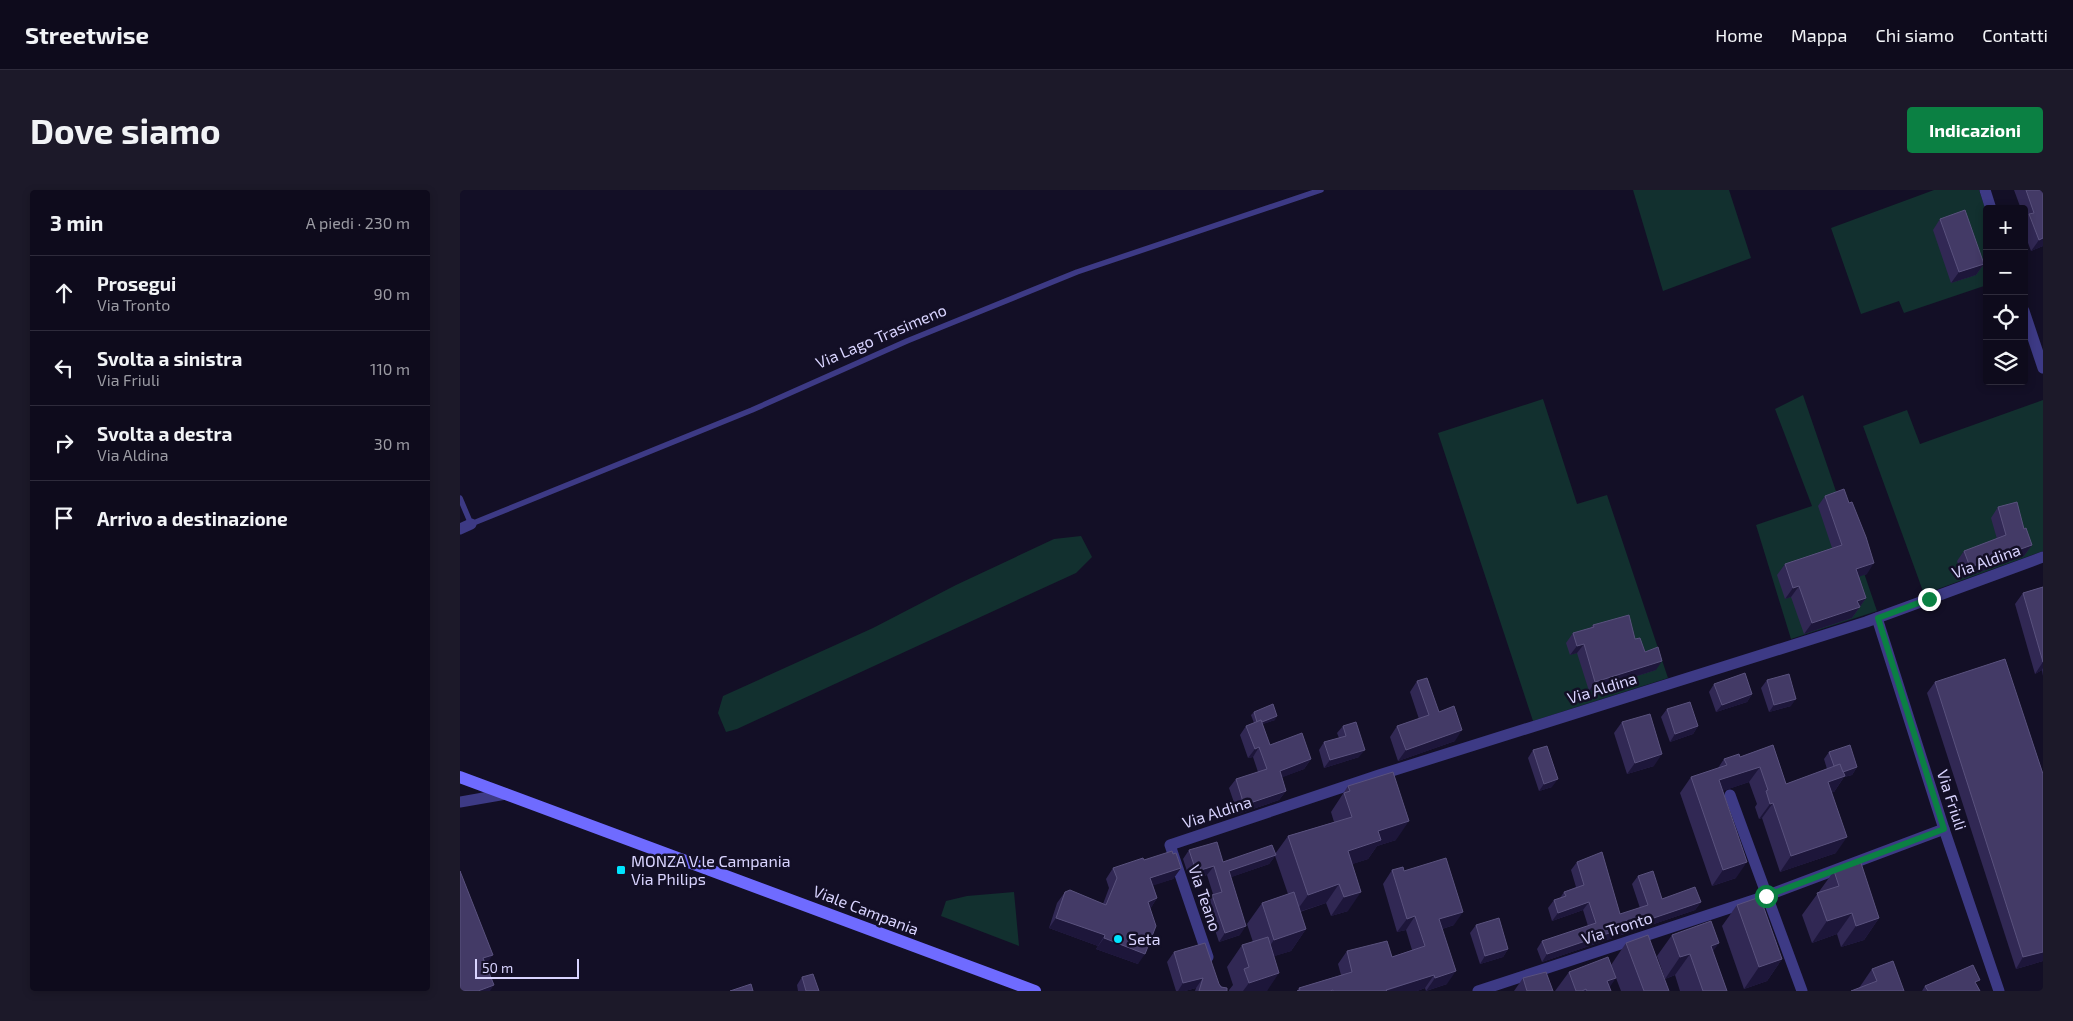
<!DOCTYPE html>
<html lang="it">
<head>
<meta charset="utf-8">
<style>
  body { margin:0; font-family:"Exo 2",sans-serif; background:#1c1929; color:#f1f3f6 }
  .controls { position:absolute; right:15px; top:15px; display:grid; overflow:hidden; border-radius:5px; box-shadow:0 2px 8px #0003 }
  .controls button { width:45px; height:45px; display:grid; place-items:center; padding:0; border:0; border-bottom:1px solid #2e2b3b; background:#0e0b1c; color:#f1f3f6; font:25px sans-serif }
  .scale { position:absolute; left:15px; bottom:12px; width:104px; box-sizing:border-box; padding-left:5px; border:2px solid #d9d4ff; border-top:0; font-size:14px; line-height:18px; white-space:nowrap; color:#d9d4ff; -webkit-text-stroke:4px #130f26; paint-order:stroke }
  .stop { position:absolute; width:15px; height:15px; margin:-11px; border:4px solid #0b8043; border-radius:50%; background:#fff }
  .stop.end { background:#0b8043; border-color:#fff; box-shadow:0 1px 5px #0008 }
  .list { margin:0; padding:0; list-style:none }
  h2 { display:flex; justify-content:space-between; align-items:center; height:65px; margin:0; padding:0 20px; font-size:21px }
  h2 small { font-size:16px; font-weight:400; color:#9b9ba3 }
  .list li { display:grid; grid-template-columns:32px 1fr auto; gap:15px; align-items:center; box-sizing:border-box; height:75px; padding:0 20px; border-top:1px solid #2e2b3b }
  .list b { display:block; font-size:19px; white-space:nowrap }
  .list p { margin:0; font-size:16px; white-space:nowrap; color:#9b9ba3 }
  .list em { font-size:16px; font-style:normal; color:#9b9ba3 }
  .icon { flex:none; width:28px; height:28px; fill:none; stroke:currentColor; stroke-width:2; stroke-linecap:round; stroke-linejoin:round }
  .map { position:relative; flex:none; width:1583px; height:801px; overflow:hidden; border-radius:5px }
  header { display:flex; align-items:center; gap:30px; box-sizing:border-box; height:70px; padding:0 25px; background:#0e0b1c; border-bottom:1px solid #2e2b3b }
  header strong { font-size:24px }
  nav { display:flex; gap:28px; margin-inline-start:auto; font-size:18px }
  .intro { display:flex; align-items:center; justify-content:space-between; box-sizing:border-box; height:120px; padding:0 30px }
  h1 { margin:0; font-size:35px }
  .button { padding:12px 22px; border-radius:5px; background:#0b8043; color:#fff; font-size:18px; font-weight:700 }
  main { display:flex; gap:30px; padding:0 30px }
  aside { flex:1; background:#0e0b1c; border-radius:5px; box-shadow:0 2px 8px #0003 }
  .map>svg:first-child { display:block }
</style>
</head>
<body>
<header>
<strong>Streetwise</strong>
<nav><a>Home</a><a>Mappa</a><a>Chi siamo</a><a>Contatti</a></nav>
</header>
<div class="intro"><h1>Dove siamo</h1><a class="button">Indicazioni</a></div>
<main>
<aside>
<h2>3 min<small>A piedi · 230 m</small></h2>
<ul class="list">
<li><svg class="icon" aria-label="ahead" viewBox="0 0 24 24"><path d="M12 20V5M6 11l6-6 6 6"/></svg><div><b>Prosegui</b><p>Via Tronto</p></div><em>90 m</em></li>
<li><svg class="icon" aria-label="left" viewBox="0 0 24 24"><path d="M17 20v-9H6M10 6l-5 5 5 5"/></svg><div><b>Svolta a sinistra</b><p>Via Friuli</p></div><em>110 m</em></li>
<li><svg class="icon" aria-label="right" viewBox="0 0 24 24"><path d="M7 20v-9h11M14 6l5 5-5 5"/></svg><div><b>Svolta a destra</b><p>Via Aldina</p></div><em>30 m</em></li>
<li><svg class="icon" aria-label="arrive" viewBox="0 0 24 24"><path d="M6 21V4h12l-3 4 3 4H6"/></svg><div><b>Arrivo a destinazione</b></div></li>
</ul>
</aside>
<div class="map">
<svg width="1583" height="801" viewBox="0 0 1583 801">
  <rect width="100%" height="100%" fill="#130f26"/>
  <g fill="#12302f">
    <path d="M 1173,0 L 1269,0 L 1291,68 L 1203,101 Z"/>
    <path d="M 1474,0 L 1519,0 L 1527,23 L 1527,95 L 1444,123 L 1439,111 L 1401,124 L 1371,38 Z"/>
    <path d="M 1343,205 L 1417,421 L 1331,449 L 1296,335 L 1352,316 L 1315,219 Z"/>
    <path d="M 1083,209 L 1117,314 L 1147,305 L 1208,488 L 1073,531 L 978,243 Z"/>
    <path d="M 1583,210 L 1583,361 L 1464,404 L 1403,236 L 1447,220 L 1460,254 Z"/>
    <path d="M 621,346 L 632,367 L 616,383 L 277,539 L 266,542 L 258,523 L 263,506 L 413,438 L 496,395 L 594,349 Z"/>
    <path d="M 554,702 L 559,756 L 481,726 L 486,711 L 507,706 Z"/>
  </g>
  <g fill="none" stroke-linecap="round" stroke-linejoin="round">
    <path stroke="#3d3a85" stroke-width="5.5" d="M 0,308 L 11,334 L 292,220 L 447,151 L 617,82 L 861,0"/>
    <g stroke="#3d3a85" stroke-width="11">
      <path d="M 1525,0 L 1531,19"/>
      <path d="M 1564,121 L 1583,178"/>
      <path d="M 0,339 L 11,334"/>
      <path d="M 1417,428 L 1484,639 L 1539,801"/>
      <path d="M 1270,605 L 1342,801"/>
      <path d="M 0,612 L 46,604"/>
      <path d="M 748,767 L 710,655 L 919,585 L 1406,432 L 1583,367"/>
      <path d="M 1018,801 L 1306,706 L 1484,639"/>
    </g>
    <path stroke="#6f6bff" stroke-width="12" d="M 0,587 L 575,801"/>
  </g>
  <g fill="#312854">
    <path d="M 1554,0 L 1583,0 L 1583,56 L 1571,61 L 1564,42 L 1564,32 L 1565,31 L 1564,29 L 1564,19 L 1561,19 Z"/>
    <path d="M 1480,29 L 1524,74 L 1516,85 L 1491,93 L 1473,40 Z"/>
    <path d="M 1365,306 L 1407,384 L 1399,386 L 1406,408 L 1392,428 L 1344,444 L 1331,407 L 1325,409 L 1317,385 L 1325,374 L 1372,358 L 1358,316 Z"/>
    <path d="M 1538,317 L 1564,339 L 1572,355 L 1564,366 L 1503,388 L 1497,371 L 1504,361 L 1537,349 L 1531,328 Z"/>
    <path d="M 1583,397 L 1583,486 L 1582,480 L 1575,484 L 1555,414 L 1563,403 Z"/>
    <path d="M 1133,435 L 1175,449 L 1185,462 L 1196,480 L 1129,501 L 1117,463 L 1110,465 L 1106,453 L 1113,443 L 1130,438 Z"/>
    <path d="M 1307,490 L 1331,516 L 1309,522 L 1301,498 Z"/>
    <path d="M 957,491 L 995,551 L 938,571 L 930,547 L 937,536 L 959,529 L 950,502 Z"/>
    <path d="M 1475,492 L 1583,771 L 1556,779 L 1467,503 Z"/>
    <path d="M 1254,494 L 1292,504 L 1287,512 L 1256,522 L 1249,502 Z"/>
    <path d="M 1207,519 L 1238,536 L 1233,544 L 1210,552 L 1201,527 Z"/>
    <path d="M 794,522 L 815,530 L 802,534 L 810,555 L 851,569 L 844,579 L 822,587 L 826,601 L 819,610 L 778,624 L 769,598 L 776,589 L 798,582 L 793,567 L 788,568 L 780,545 L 786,536 L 794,533 L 791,525 Z"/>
    <path d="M 1162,532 L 1194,576 L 1167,584 L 1154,543 Z"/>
    <path d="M 883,536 L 899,567 L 864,578 L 859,560 L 864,552 L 879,548 L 877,543 Z"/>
    <path d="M 1313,555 L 1326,594 L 1367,579 L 1364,569 L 1369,562 L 1397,577 L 1392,585 L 1384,587 L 1374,602 L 1372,602 L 1376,663 L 1320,682 L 1302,628 L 1299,629 L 1295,617 L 1297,614 L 1289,592 L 1262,601 L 1276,688 L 1252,696 L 1220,603 L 1231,587 L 1258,578 L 1264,569 L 1280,567 Z"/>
    <path d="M 1073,560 L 1092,597 L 1079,601 L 1068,568 Z"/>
    <path d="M 888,596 L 936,650 L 917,656 L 908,669 L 892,674 L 888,721 L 871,726 L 866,713 L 840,722 L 846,739 L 831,761 L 814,766 L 807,801 L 769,801 L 769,800 L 773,795 L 767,777 L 782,755 L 793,752 L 787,734 L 802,713 L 828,704 L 815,666 L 809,674 L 771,687 L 780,745 L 759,752 L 746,713 L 753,704 L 747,685 L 735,689 L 733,683 L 728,684 L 723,669 L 729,660 L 763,672 L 815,664 L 828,646 L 874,632 L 871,622 Z"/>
    <path d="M 713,664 L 721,678 L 713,689 L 693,695 L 697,708 L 690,719 L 678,774 L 636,759 L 638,756 L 589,738 L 597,713 L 605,702 L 643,714 L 649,698 L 646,689 L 653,678 L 684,670 Z"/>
    <path d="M 1117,672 L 1160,724 L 1180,718 L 1172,694 L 1178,686 L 1202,709 L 1241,712 L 1235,720 L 1082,772 L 1077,759 L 1082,751 L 1128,736 L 1123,720 L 1092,731 L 1088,718 L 1094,710 L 1100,708 L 1104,702 L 1116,697 L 1111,680 Z"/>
    <path d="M 932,680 L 944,681 L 994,735 L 982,739 L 987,794 L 966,801 L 965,798 L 957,801 L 837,801 L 839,798 L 881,785 L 878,774 L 887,761 L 932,767 L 952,760 L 946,740 L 937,742 L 923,694 Z"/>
    <path d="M 1374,681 L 1419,728 L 1404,750 L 1381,757 L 1377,744 L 1352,753 L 1342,725 Z"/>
    <path d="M 1277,715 L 1322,769 L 1307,791 L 1284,799 L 1262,736 Z"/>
    <path d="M 1016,735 L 1048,759 L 1043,767 L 1020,774 L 1010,743 Z"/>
    <path d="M 1212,745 L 1253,762 L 1267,801 L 1220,801 L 1215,785 L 1205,789 L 1197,766 Z"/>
    <path d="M 1166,753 L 1209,801 L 1161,801 L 1151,775 Z"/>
    <path d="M 714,762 L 759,794 L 767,801 L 735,801 L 736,798 L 725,801 L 716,801 L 707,772 Z"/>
    <path d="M 1412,779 L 1444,801 L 1399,798 Z"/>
    <path d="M 1109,782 L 1149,797 L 1151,801 L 1095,801 Z"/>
    <path d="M 342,787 L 359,801 L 338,801 L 337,795 Z"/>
    <path d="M 1063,788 L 1093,801 L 1054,801 Z"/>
    <path d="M 1517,795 L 1520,801 L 1462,801 L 1465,796 Z"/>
  </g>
  <g fill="#1d163a">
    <path d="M 1583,48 L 1583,56 L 1571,61 L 1579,50 Z"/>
    <path d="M 1524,74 L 1516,85 L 1491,93 L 1499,82 Z"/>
    <path d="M 1572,355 L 1564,366 L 1503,388 L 1510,377 Z"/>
    <path d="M 1414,373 L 1407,384 L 1389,390 L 1396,379 Z"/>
    <path d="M 1339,396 L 1331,407 L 1325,409 L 1333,398 Z"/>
    <path d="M 1406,408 L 1392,428 L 1344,444 L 1352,433 L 1397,411 Z"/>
    <path d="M 1124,454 L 1117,463 L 1110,465 L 1117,456 Z"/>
    <path d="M 1202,471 L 1196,480 L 1129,501 L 1135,492 Z"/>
    <path d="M 1583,472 L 1583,478 L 1582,480 L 1575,484 Z"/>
    <path d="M 1292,504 L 1287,512 L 1256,522 L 1262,515 Z"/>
    <path d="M 1336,509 L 1331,516 L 1309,522 L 1314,515 Z"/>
    <path d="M 817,526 L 815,530 L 795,537 L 798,533 Z"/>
    <path d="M 1238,536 L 1233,544 L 1210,552 L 1215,544 Z"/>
    <path d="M 1002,540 L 995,551 L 938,571 L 946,560 Z"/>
    <path d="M 799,557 L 793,567 L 788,568 L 795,559 Z"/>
    <path d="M 905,560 L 899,567 L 864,578 L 870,570 Z"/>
    <path d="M 1202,564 L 1194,576 L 1167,584 L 1175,573 Z"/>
    <path d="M 851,569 L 844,579 L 813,591 L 820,581 Z"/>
    <path d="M 1300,577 L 1289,592 L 1248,606 L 1259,590 Z"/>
    <path d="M 1397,577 L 1392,585 L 1384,587 L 1374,602 L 1357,608 L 1368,592 L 1376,584 Z"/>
    <path d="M 1098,589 L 1092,597 L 1079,601 L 1084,594 Z"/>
    <path d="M 826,601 L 819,610 L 778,624 L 784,615 Z"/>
    <path d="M 1313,613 L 1302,628 L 1299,629 L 1310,614 Z"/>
    <path d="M 949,631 L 936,650 L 917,656 L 908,669 L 875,680 L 888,661 L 918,641 Z"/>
    <path d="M 1387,647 L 1376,663 L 1320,682 L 1331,666 Z"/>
    <path d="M 816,665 L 809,674 L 763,690 L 769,681 Z"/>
    <path d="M 1287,672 L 1276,688 L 1252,696 L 1263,680 Z"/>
    <path d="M 739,674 L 733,683 L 728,684 L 734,675 Z"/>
    <path d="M 754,676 L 747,685 L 735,689 L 741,680 Z"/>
    <path d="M 721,678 L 713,689 L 683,699 L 690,688 Z"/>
    <path d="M 879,694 L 866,713 L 835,723 L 848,705 Z"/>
    <path d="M 901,702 L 888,721 L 871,726 L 884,707 Z"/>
    <path d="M 697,708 L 690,719 L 688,712 Z"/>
    <path d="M 1129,712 L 1123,720 L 1092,731 L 1098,723 Z"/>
    <path d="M 1241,712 L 1235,720 L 1082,772 L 1087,764 Z"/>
    <path d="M 1003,722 L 994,735 L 970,743 L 979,729 Z"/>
    <path d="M 1392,723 L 1377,744 L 1352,753 L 1367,731 Z"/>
    <path d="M 955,726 L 946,740 L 937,742 L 947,729 Z"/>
    <path d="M 596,728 L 645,745 L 638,756 L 589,738 Z"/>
    <path d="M 1419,728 L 1404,750 L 1381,757 L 1396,736 Z"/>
    <path d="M 786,736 L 780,745 L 759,752 L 765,743 Z"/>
    <path d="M 846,739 L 831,761 L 799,771 L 814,750 Z"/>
    <path d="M 644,748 L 685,764 L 678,774 L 636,759 Z"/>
    <path d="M 1259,753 L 1244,774 L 1251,756 Z"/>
    <path d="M 1048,759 L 1043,767 L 1020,774 L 1025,766 Z"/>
    <path d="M 1583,762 L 1583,771 L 1556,779 L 1563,767 Z"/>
    <path d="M 1230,764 L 1215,785 L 1205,789 L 1220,767 Z"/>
    <path d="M 33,765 L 25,776 L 23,768 Z"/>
    <path d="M 1322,769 L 1307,791 L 1284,799 L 1299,777 Z"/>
    <path d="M 996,781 L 987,794 L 966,801 L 975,788 Z"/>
    <path d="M 819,783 L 807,801 L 783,801 L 789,793 Z"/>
    <path d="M 974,785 L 965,798 L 957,801 L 926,801 Z"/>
    <path d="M 743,788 L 736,798 L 725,801 L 718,801 L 723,793 Z"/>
    <path d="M 1156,788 L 1147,801 L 1147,791 Z"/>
    <path d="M 34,795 L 30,801 L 18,801 Z"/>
  </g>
  <g fill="#433a66" stroke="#5a527e">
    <path d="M 1566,0 L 1583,0 L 1583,48 L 1579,50 L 1569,24 L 1574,23 Z"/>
    <path d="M 1505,20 L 1524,74 L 1499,82 L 1480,29 Z"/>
    <path d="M 1384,299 L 1389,313 L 1392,312 L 1406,347 L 1414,373 L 1396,379 L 1406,408 L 1397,411 L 1400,417 L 1352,433 L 1339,396 L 1333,398 L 1325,374 L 1382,355 L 1365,306 Z"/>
    <path d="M 1557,312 L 1564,339 L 1566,338 L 1572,355 L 1510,377 L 1504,361 L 1546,345 L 1538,317 Z"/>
    <path d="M 1583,397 L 1583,472 L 1563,403 Z"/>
    <path d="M 1169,425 L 1175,449 L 1180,448 L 1185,462 L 1198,457 L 1202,471 L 1135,492 L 1124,454 L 1117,456 L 1113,443 L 1134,437 L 1133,435 Z"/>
    <path d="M 1545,469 L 1583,584 L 1583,762 L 1563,767 L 1475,492 Z"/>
    <path d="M 1285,483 L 1292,504 L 1262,515 L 1254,494 Z"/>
    <path d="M 1329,484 L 1336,509 L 1314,515 L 1307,490 Z"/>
    <path d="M 967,488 L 979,522 L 994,516 L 1002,540 L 946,560 L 937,536 L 969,525 L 957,491 Z"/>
    <path d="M 1230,512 L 1238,536 L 1215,544 L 1207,519 Z"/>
    <path d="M 813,514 L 817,526 L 802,532 L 801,530 L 797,532 L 794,522 Z"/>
    <path d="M 1190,524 L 1202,564 L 1175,573 L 1162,532 Z"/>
    <path d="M 801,530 L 810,555 L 842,543 L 851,569 L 820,581 L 826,601 L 784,615 L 776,589 L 807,579 L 799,557 L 795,559 L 786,536 Z"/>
    <path d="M 896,532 L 905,560 L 870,570 L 864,552 L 886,546 L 883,536 Z"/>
    <path d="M 1313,555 L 1326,594 L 1380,574 L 1385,586 L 1368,592 L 1387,647 L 1331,666 L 1313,613 L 1310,614 L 1306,601 L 1308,600 L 1300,577 L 1259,590 L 1287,672 L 1263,680 L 1231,587 L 1267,575 L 1264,569 L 1279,564 L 1280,567 Z"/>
    <path d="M 1390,555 L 1397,577 L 1383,582 L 1380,574 L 1374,576 L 1369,562 Z"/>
    <path d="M 1087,556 L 1098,589 L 1084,594 L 1073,560 Z"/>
    <path d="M 933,582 L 949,631 L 918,641 L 921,650 L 888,661 L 901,702 L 884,707 L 879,694 L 848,705 L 828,646 L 892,627 L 884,603 L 890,601 L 888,596 Z"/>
    <path d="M 757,652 L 763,672 L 812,655 L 816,665 L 769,681 L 786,736 L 765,743 L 752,705 L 762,702 L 754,676 L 741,680 L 739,674 L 734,675 L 729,660 Z"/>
    <path d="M 712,661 L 713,664 L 716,663 L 721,678 L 690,688 L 697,708 L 688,712 L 696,736 L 685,764 L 644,748 L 645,745 L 596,728 L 605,702 L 610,700 L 646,715 L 657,688 L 653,678 L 683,668 L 684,670 Z"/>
    <path d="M 1142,662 L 1160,724 L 1188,715 L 1178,686 L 1193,681 L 1202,709 L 1235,697 L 1241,712 L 1087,764 L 1082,751 L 1136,733 L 1129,712 L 1098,723 L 1094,710 L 1106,706 L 1104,702 L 1124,695 L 1117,672 Z"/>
    <path d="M 986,668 L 1003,722 L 979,729 L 996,781 L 975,788 L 974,785 L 926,800 L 927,801 L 873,801 L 873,800 L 870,801 L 837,801 L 840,800 L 839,798 L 892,782 L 887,761 L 927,751 L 932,767 L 965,756 L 955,726 L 947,729 L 932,680 L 943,677 L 944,681 Z"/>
    <path d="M 1401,673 L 1419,728 L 1396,736 L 1392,723 L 1367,731 L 1357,703 L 1379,696 L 1374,681 Z"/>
    <path d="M 0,681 L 33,765 L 23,768 L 34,795 L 18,801 L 0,801 Z"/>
    <path d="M 834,702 L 846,739 L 814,750 L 802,713 Z"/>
    <path d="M 1300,707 L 1322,769 L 1299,777 L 1277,715 Z"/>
    <path d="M 1039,728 L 1048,759 L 1025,766 L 1016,735 Z"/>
    <path d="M 1251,731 L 1259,753 L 1251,756 L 1267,801 L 1243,801 L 1230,764 L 1220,767 L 1212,745 Z"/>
    <path d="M 1188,745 L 1209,801 L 1184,801 L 1166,753 Z"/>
    <path d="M 808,747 L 819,783 L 789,793 L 784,779 L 789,777 L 782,755 Z"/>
    <path d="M 745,753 L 759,794 L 761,797 L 767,798 L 767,801 L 739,801 L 743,788 L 723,793 L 714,762 Z"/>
    <path d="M 1148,767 L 1156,788 L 1147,791 L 1151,801 L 1127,801 L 1126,799 L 1122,801 L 1116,801 L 1109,782 Z"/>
    <path d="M 1433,771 L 1444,801 L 1391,801 L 1417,791 L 1412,779 Z"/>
    <path d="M 1513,775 L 1520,790 L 1515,792 L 1520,801 L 1468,801 L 1465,796 Z"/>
    <path d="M 1086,782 L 1093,801 L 1067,801 L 1063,788 Z"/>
    <path d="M 353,784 L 359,801 L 346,801 L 342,787 Z"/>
    <path d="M 291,794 L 293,801 L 270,801 Z"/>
  </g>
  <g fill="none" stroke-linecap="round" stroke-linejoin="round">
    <path stroke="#0b8043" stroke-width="6" d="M 1306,706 L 1484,639 L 1418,428 L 1469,409"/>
  </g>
  <g fill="#00e5ff" stroke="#130f26" stroke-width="2">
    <rect x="156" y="675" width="10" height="10" rx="2.5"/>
    <circle cx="658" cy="749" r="5"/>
  </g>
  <g text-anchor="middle" stroke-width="5" stroke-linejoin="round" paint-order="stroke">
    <g font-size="16" fill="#d9d4ff" stroke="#130f26">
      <text transform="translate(421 146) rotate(-23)" y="6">Via Lago Trasimeno</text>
      <text transform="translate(1526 371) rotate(-20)" y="6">Via Aldina</text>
      <text transform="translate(1142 498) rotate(-17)" y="6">Via Aldina</text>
      <text transform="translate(1492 610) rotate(72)" y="6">Via Friuli</text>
      <text transform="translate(757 622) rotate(-18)" y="6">Via Aldina</text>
      <text transform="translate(745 708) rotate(71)" y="6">Via Teano</text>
      <text transform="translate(406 720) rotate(21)" y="6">Viale Campania</text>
      <text transform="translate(1157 738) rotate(-18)" y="6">Via Tronto</text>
    </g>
    <g font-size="16" fill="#d9d4ff" stroke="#130f26" text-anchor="start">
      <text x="171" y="677">MONZA V.le Campania<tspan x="171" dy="18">Via Philips</tspan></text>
      <text x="668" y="755">Seta</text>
    </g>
  </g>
</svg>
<div class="controls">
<button>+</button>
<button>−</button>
<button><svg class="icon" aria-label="locate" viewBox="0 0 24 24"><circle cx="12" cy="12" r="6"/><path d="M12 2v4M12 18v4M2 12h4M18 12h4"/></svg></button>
<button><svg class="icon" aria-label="layers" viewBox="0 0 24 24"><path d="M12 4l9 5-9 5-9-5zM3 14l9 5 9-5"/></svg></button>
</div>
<div class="scale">50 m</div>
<div class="stop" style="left:1306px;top:706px"></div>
<div class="stop end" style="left:1469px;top:409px"></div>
</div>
</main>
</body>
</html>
